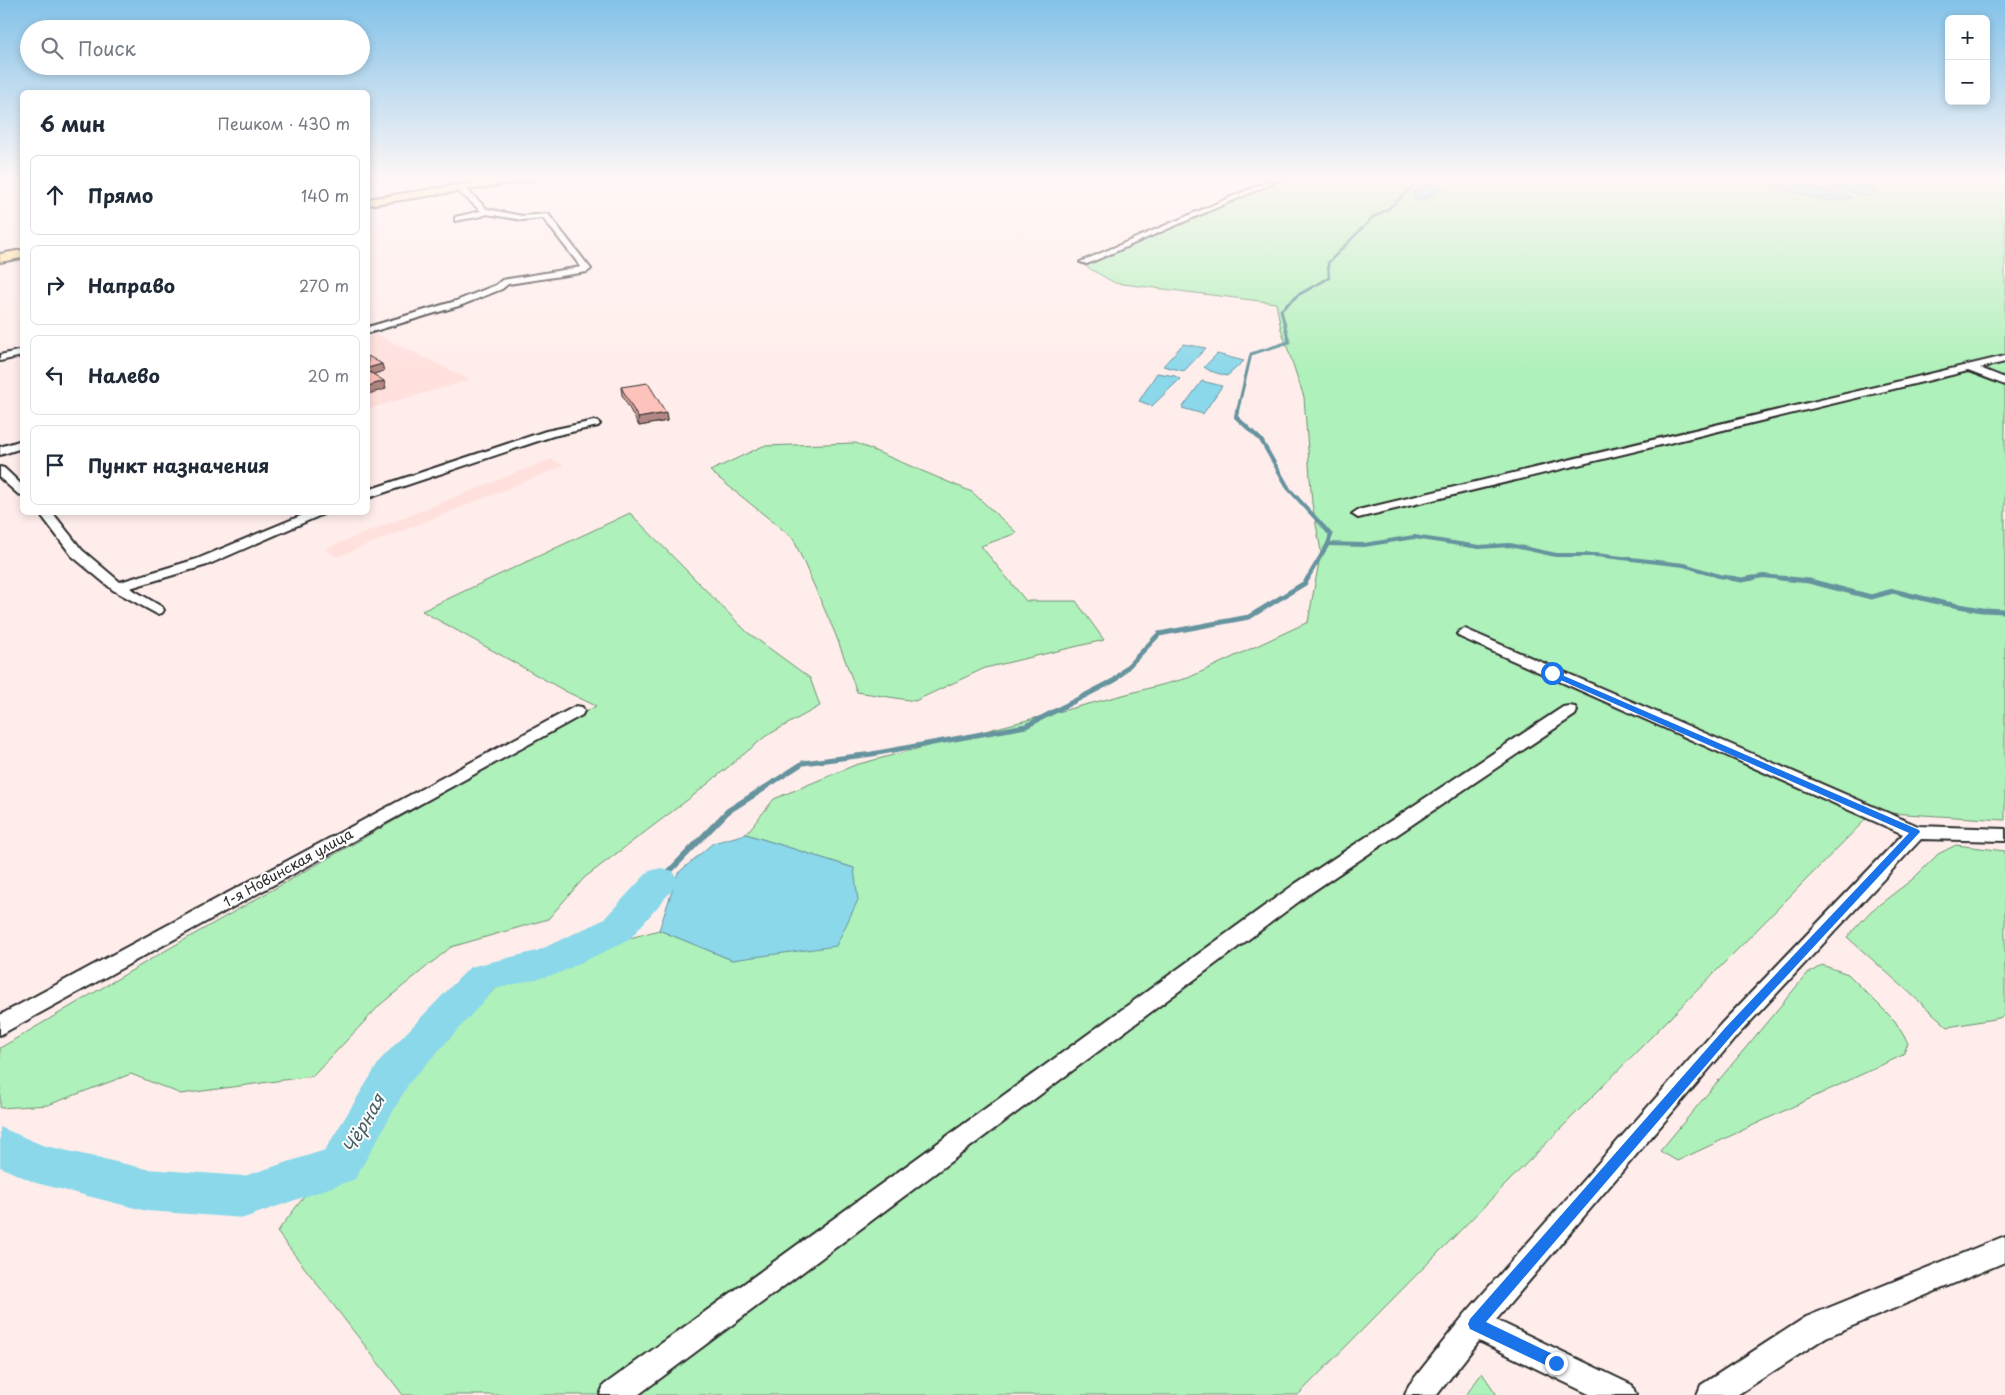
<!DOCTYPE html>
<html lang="ru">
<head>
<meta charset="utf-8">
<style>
  body { margin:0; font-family:"Playpen Sans",sans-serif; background:#f6f6f7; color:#1f2937 }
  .controls { position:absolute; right:15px; top:15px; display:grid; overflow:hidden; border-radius:8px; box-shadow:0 2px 8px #0003 }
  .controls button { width:45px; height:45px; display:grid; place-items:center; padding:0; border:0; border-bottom:1px solid #e0e1e3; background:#fff; color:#1f2937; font:25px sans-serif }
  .stop { position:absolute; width:15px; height:15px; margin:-11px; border:4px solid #1a73e8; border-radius:50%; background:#fff }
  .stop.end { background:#1a73e8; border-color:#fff; box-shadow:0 1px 5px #0008 }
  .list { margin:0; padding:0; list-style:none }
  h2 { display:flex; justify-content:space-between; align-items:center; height:65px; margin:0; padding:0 20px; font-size:21px }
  h2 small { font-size:16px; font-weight:400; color:#747a83 }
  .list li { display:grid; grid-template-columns:32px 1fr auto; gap:15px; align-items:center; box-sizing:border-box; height:80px; margin:0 10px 10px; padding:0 10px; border:1px solid #e0e1e3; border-radius:8px }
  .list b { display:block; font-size:19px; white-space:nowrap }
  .list em { font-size:16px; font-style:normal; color:#747a83 }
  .icon { flex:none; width:28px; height:28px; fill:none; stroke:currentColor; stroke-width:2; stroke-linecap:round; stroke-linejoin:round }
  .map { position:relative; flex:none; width:2005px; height:1395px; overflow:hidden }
  .search { position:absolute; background:#fff; box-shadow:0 2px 8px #0003; left:20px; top:20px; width:350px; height:55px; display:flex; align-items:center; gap:12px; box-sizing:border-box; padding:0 18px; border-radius:28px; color:#747a83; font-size:19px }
  .panel { position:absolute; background:#fff; box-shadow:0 2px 8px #0003; left:20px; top:90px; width:350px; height:425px; border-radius:8px }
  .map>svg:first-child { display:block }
</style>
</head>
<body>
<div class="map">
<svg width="2005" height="1395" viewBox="0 0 2005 1395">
  <rect width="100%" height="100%" fill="#ffedeb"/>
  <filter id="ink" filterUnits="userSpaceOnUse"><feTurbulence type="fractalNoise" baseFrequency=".02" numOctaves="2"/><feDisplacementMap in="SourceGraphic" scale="10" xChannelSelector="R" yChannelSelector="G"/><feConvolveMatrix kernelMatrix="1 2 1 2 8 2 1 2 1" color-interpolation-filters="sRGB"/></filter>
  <g filter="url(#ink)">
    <g fill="#ffe0dd">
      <path d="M 376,334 L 470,380 L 368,409 L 368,336 Z"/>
      <path d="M 551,459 L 564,466 L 337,557 L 325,549 Z"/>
    </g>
    <g fill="#aff1ba" stroke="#6d8e72">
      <path d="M 1278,177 L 2005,178 L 2005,820 L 1873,812 L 1298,1395 L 403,1395 L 277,1232 L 375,1104 L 515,970 L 659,930 L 732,960 L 854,868 L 746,834 L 774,799 L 855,765 L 1188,678 L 1308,622 L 1321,551 L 1312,503 L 1304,397 L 1281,329 L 1276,303 L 1115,283 L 1080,263 Z"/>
      <path d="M 856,443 L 972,492 L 1017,533 L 981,546 L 1026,601 L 1076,601 L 1104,640 L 985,668 L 915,701 L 857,692 L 835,633 L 793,538 L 710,471 L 763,446 Z"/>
      <path d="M 630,513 L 747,632 L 810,678 L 820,706 L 766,736 L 694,795 L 584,878 L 548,919 L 451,947 L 381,1004 L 313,1076 L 181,1094 L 131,1074 L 48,1105 L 0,1108 L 0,1048 L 163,952 L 596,706 L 565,691 L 422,611 Z"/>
      <path d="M 1956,845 L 2005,851 L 2005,1015 L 1999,1018 L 1948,1027 L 1847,937 L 1871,911 L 1914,878 L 1938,854 Z"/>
      <path d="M 1822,965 L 1848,974 L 1895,1021 L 1908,1043 L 1903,1055 L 1677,1161 L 1660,1151 L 1806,975 Z"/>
      <path d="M 1482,1373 L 1497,1395 L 1466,1395 Z"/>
    </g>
    <g fill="#8bd8ea" stroke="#65939e">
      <path d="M 1738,177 L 1772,177 L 1803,186 L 1849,196 L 1851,198 L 1828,201 Z"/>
      <path d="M 1792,177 L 1829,177 L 1848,183 L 1872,187 L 1875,192 L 1871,197 Z"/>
      <path d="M 1423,184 L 1429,184 L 1443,188 L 1425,199 L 1413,197 L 1414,192 Z"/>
      <path d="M 1183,344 L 1206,348 L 1184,371 L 1163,366 Z"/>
      <path d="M 1217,354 L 1244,361 L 1227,376 L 1210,371 L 1204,367 Z"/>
      <path d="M 1157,373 L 1175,376 L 1180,379 L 1152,406 L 1139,401 Z"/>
      <path d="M 1202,381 L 1222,386 L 1203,414 L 1182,408 Z"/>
      <path d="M 746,834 L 854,868 L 858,900 L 836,946 L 732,960 L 659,930 L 678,873 L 713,843 Z"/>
    </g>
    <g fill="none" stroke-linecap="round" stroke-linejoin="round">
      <path stroke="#65939e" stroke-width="2.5" d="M 1323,281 L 1329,278 L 1328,263 L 1372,218 L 1388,209 L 1424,177"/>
      <path stroke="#65939e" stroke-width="3" d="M 1237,413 L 1251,354 L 1289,342 L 1281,310 L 1298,295 L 1325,280"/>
      <g stroke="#65939e" stroke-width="4">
        <path d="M 1237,411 L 1236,417 L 1261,440 L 1289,489 L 1331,535 L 1328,544 L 1307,579"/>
        <path d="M 1328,544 L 1364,545 L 1414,537 L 1479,547 L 1510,545 L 1556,555 L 1596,555 L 1684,565 L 1719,576 L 1737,579"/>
        <path d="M 1747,579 L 1763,576 L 1791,579"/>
      </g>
      <g stroke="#65939e" stroke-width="5">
        <path d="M 1730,578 L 1742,580 L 1753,578"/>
        <path d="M 1780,578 L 1809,581 L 1871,597 L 1893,591 L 1942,603 L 1982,610 L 2005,611"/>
        <path d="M 761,790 L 803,763 L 872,754 L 1026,726 L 1115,680 L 1159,634 L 1249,617 L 1305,583 L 1308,578"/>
      </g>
      <path stroke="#65939e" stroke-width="6" d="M 661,880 L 728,811 L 763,789"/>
      <path fill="#8bd8ea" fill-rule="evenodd" d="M 661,868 L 673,871 L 678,880 L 673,889 L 629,940 L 557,974 L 495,989 L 409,1083 L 355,1179 L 244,1218 L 147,1211 L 36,1183 L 0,1167 L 0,1127 L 42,1145 L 147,1169 L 244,1176 L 325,1150 L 381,1059 L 470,967 L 537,951 L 603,920 L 649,871 Z"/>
      <defs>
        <g id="minor">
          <path d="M 1278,177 L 1287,177 L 1087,264 L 1080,262 Z"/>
          <path d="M 457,186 L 463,186 L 487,209 L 522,216 L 548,214 L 591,269 L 587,272 L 508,284 L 502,289 L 462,305 L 368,333 L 368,327 L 456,301 L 496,285 L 502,280 L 581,267 L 543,218 L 522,220 L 487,214 L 482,216 L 455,221 L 455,217 L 481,211 L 457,190 Z"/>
          <path d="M 22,350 L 22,356 L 0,361 L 0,355 Z"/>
          <path d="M 2005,356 L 2005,362 L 1980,368 L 2005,378 L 2005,385 L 1968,371 L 1358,518 L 1352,514 L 1358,510 Z"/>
          <path d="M 594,421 L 598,422 L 600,424 L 598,426 L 553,436 L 368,498 L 368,490 L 546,431 Z"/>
          <path d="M 22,440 L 22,448 L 0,455 L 0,447 Z"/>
          <path d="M 0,467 L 4,468 L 22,485 L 22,495 L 18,494 L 0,478 Z"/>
          <path d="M 39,512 L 52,512 L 82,550 L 120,582 L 197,559 L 310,512 L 328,512 L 207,565 L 130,588 L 162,607 L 164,610 L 162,613 L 157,614 L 113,590 L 72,556 Z"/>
          <path d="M 1465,629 L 1918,826 L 2005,829 L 2005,841 L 1921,839 L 1737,1036 L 1496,1320 L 1632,1385 L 1636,1395 L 1591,1395 L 1479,1341 L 1437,1395 L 1405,1395 L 1409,1385 L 1465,1314 L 1721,1024 L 1903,834 L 1460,637 L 1457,634 L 1460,631 Z"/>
          <path d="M 576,706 L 582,707 L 584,711 L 582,715 L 0,1035 L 0,1015 Z"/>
          <path d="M 1569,706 L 1575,707 L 1577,711 L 1575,715 L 1309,894 L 638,1395 L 600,1395 L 604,1385 L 1295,884 L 1563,707 Z"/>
          <path d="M 2005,1236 L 2005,1262 L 1826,1337 L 1737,1395 L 1697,1395 L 1701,1385 L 1806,1317 Z"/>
        </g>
        <g id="primary">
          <path d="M 510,177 L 537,177 L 532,180 L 368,205 L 368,199 Z"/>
          <path d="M 22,250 L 22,258 L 0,262 L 0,254 Z"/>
        </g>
      </defs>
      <use href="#minor" stroke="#2b2b2b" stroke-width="4"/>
      <use href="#primary" stroke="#2b2b2b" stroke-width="4"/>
      <use href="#minor" fill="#fff" fill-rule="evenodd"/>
      <use href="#primary" fill="#fdde96" fill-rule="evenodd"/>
    </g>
    <path fill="#daa7a2" stroke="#2b2b2b" d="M 621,387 L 666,413 L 667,421 L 639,426 L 622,395 Z"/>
    <g fill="#b28884" stroke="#2b2b2b">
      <path d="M 382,364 L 384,371 L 368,376 L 368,368 Z"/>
      <path d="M 384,381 L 386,389 L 368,394 L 368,386 Z"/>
      <path d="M 666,413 L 667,421 L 639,426 L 638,418 Z"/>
    </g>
    <g fill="#fec2bc" stroke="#2b2b2b">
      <path d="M 368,356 L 382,364 L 368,368 Z"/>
      <path d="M 368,371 L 384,381 L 368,386 Z"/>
      <path d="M 648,383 L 666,413 L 638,418 L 621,387 Z"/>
    </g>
  </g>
  <linearGradient id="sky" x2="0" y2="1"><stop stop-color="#83c2e9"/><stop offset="0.48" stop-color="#fff7f6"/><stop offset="1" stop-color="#fff7f6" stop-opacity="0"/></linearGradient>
  <rect width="2005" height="372" fill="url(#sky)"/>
  <path fill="#1a73e8" d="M 1549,672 L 1555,672 L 1919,830 L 1920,832 L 1733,1034 L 1486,1322 L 1561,1358 L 1564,1363 L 1561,1368 L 1556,1370 L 1470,1329 L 1468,1324 L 1470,1319 L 1726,1027 L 1909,833 L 1549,675 Z"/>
  <g text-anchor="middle" stroke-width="4" stroke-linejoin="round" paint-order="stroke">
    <g font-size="14" fill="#2b2b2b" stroke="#fff">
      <text transform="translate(288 868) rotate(-29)" y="5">1-я Новинская улица</text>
    </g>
    <g font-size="18" font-style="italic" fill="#485f64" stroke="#fff">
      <text transform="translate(364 1124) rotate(-60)" y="6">Чёрная</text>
    </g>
  </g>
</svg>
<div class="controls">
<button>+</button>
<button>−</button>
</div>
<div class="stop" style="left:1552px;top:673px"></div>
<div class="stop end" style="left:1556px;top:1363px"></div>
<div class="search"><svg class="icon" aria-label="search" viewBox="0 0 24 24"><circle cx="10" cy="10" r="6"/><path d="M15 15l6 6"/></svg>Поиск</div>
<section class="panel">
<h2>6 мин<small>Пешком · 430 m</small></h2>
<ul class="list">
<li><svg class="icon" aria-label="ahead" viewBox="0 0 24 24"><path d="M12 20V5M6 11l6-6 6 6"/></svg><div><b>Прямо</b></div><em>140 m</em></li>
<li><svg class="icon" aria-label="right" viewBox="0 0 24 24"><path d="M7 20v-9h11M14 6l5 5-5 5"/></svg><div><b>Направо</b></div><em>270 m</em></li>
<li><svg class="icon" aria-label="left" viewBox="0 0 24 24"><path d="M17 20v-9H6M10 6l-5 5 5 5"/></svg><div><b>Налево</b></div><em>20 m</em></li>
<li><svg class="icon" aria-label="arrive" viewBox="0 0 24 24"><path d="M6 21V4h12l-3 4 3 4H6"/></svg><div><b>Пункт назначения</b></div></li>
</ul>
</section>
</div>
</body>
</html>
